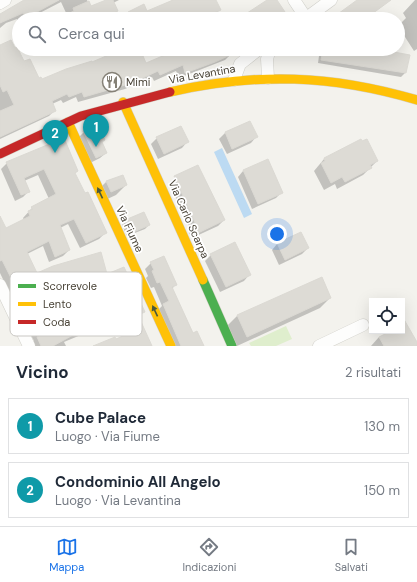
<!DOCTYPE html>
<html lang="it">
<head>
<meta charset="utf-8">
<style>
  body { margin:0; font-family:"DM Sans",sans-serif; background:#f2f2f3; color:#1f2937 }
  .controls { position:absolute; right:12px; bottom:12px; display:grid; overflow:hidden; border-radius:0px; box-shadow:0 4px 16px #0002 }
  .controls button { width:36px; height:36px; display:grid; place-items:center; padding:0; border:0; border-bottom:1px solid #e0e1e3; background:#fff; color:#1f2937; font:20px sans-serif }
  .you { position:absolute; left:277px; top:234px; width:14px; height:14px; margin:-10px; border:3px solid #fff; border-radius:50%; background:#1a73e8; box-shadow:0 0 0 6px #1a73e833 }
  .badge { display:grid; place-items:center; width:26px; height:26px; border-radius:50%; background:#1a73e8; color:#fff; font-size:13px; font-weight:700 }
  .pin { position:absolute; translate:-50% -33px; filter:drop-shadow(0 1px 2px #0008) }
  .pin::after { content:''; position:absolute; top:21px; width:14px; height:12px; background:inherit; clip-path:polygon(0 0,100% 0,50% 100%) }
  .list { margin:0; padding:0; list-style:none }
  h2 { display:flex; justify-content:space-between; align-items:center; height:52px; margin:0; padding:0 16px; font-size:17px }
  h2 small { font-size:13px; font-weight:400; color:#747a83 }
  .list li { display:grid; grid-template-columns:26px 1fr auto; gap:12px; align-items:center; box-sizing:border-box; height:56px; margin:0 8px 8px; padding:0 8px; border:1px solid #e0e1e3; border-radius:0px }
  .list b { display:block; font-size:15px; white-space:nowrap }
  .list p { margin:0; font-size:13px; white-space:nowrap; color:#747a83 }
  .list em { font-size:13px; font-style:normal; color:#747a83 }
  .icon { flex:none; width:22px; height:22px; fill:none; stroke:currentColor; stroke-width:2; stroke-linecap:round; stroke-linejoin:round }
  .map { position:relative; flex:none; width:417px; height:346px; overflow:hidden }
  .search { position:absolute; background:#fff; box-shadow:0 4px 16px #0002; left:12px; right:12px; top:12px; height:44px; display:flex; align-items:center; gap:10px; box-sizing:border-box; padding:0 14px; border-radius:22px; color:#747a83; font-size:15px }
  .sheet { height:180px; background:#fff }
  nav { display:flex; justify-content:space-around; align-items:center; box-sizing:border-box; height:56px; border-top:1px solid #e0e1e3; background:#fff; font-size:11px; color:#747a83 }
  nav a { display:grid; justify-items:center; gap:2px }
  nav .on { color:#1a73e8 }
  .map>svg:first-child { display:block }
</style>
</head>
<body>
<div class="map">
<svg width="417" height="346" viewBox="0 0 417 346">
  <rect width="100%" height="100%" fill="#f3f2ed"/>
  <path fill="#dfeecd" d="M 286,326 L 292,339 L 276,346 L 251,346 L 249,343 Z"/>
  <path fill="#bcdaf2" d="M 222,148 L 252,214 L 244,218 L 214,152 Z"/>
  <g fill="#0003" fill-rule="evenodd">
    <path d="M 27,0 L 87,0 L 90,7 L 108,0 L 119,0 L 113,3 L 117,11 L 107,19 L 59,19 L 67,15 L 61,2 L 28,19 L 19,19 L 19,23 L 17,19 L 6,23 L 0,28 L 0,16 Z"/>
    <path d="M 173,0 L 215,0 L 219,10 L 213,16 L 206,19 L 123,19 L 128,13 L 143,6 L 147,13 Z"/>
    <path d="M 415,0 L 417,0 L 417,49 L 414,51 L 398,26 L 406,18 L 403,13 Z"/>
    <path d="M 0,46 L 24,63 L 38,79 L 41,80 L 92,64 L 123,49 L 139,49 L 145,64 L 166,55 L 163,49 L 229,49 L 231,54 L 225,60 L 179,78 L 176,71 L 154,81 L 152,77 L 125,89 L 78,102 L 76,97 L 63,103 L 61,100 L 52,104 L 55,110 L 49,116 L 0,139 Z"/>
    <path d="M 28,49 L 47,49 L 38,53 L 37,50 L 29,53 Z"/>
    <path d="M 320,49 L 372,49 L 408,56 L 405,73 L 401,77 L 318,63 Z"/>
    <path d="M 249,122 L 256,137 L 251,143 L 227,154 L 219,139 L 225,133 Z"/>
    <path d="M 84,132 L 101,143 L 106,153 L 100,158 L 90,163 L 78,138 Z"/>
    <path d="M 157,138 L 187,142 L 182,148 L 158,159 L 151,144 Z"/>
    <path d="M 342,150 L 377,161 L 363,175 L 337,189 L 335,184 L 324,190 L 314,171 L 324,159 Z"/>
    <path d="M 267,160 L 282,192 L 276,198 L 252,209 L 238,177 L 243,171 Z"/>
    <path d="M 7,163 L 77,171 L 74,174 L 105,233 L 99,239 L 80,248 L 68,224 L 60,228 L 69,250 L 63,256 L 49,262 L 43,246 L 27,254 L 36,275 L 107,276 L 143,312 L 138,318 L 150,346 L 96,346 L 125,336 L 113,306 L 95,314 L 99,321 L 88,332 L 64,342 L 66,346 L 33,346 L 32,343 L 34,341 L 25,324 L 29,321 L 23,306 L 14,310 L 11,296 L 0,273 L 0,218 L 5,229 L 24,220 L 23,218 L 32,208 L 49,199 L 38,175 L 24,181 L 29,191 L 23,197 L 15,201 L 1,169 ZM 89,285 L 96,300 L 81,308 L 75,314 L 76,319 L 71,325 L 71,326 L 55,335 L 41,306 Z"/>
    <path d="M 175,177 L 224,220 L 218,226 L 192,238 L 189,233 L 191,231 L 169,183 Z"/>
    <path d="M 115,178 L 126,185 L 116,195 L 101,202 L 96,192 L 107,181 Z"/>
    <path d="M 126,221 L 149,225 L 145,229 L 127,236 L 122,225 Z"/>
    <path d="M 277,244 L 308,248 L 302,254 L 279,265 L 272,250 Z"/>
    <path d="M 211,255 L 249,275 L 244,281 L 220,292 L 205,261 Z"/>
    <path d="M 151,263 L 176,284 L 172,289 L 193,334 L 203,346 L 174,346 L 157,311 L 162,306 L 154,287 L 151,288 L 146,278 L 148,276 L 145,269 Z"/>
    <path d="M 321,278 L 330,298 L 320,308 L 237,346 L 227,326 L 237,316 Z"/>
    <path d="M 402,327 L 417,344 L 417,346 L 371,346 L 379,337 L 393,331 L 402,331 Z"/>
  </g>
  <g fill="#dddbd5" stroke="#dbd9d3" fill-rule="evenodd">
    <path d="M 24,0 L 59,0 L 26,18 L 23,13 L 0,23 L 0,14 Z"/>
    <path d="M 106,0 L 113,0 L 118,11 L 100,19 L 56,19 L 74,11 L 73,8 L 89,1 L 91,6 Z"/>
    <path d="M 173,0 L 216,0 L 221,10 L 201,19 L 130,19 L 131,18 L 128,12 L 144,4 L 147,11 Z"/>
    <path d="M 267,0 L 277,0 L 285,12 L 274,19 L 238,19 Z"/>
    <path d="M 357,0 L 391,0 L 365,19 L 331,19 Z"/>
    <path d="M 11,40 L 15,48 L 17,47 L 24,61 L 30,59 L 39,78 L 41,77 L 42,79 L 66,69 L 92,61 L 92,62 L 118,51 L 117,49 L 140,49 L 146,63 L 179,49 L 243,49 L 215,62 L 185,73 L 183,65 L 160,75 L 158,71 L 132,83 L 84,97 L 82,92 L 69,97 L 67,94 L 52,101 L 56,111 L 0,137 L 0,111 L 14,105 L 7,90 L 3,92 L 0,85 L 0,45 Z"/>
    <path d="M 323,49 L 378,49 L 410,55 L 406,73 L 321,60 Z"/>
    <path d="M 250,121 L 258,137 L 232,149 L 225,132 Z"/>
    <path d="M 97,124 L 105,140 L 102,142 L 107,153 L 96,158 L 83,131 Z"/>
    <path d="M 181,126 L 189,142 L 164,154 L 156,137 Z"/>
    <path d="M 64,138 L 78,171 L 75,173 L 85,193 L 88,192 L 107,233 L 86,243 L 74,219 L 60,225 L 70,250 L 55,257 L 49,241 L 27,252 L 37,273 L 53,266 L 101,252 L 107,274 L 124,267 L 145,312 L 138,315 L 152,346 L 93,346 L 115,337 L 116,339 L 132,332 L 119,301 L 97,311 L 98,313 L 96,314 L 100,321 L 94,324 L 95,326 L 85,331 L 84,329 L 53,346 L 41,346 L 37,337 L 39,336 L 31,318 L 35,315 L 29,301 L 20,305 L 14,292 L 17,291 L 10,276 L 2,260 L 0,261 L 0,216 L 6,228 L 30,216 L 28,211 L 33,209 L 31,207 L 56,194 L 44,169 L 24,178 L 30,192 L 21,195 L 6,162 ZM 95,280 L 103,296 L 80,307 L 82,315 L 76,318 L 77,321 L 74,322 L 76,325 L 56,334 L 41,304 Z"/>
    <path d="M 361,139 L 362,141 L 367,139 L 378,161 L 370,165 L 372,168 L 345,182 L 342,177 L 331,183 L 321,163 L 325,161 L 324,158 Z"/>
    <path d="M 268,159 L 283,193 L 258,204 L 243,170 Z"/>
    <path d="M 198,165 L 225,220 L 198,233 L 194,226 L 196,225 L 174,176 Z"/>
    <path d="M 123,175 L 127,185 L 111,192 L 106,181 Z"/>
    <path d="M 144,212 L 150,225 L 131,233 L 125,220 Z"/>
    <path d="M 301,232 L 309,248 L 285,260 L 277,243 Z"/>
    <path d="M 235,242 L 251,275 L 226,287 L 210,254 Z"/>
    <path d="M 164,256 L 177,285 L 172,287 L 193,333 L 197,331 L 204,346 L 181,346 L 163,304 L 169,301 L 160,282 L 157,283 L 152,271 L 154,270 L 150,262 Z"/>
    <path d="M 322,277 L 331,298 L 247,337 L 237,315 Z"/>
    <path d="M 402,316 L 417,342 L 417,346 L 384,346 L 379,337 L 391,331 L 402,331 Z"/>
  </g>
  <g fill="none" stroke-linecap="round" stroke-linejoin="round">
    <defs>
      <g id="street">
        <path d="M 294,0 L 306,18"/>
        <path d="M 0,3 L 5,0"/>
        <path d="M 305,19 L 331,0"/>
        <path d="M 268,78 L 267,59 L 270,49"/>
        <path d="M 234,80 L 240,64 L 259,49"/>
        <path d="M 0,285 L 29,346"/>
        <path d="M 319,346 L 363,325"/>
      </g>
      <path id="fast" d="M 203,280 L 232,346"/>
      <g id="slow">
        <path d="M 170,92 C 257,72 332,75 417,100"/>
        <path d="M 123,102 L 203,280"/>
        <path d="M 68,122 L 171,346"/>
      </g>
      <path id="jam" d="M 0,154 L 81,116 L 170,92"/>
    </defs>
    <use href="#street" stroke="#d1d0ca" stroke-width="13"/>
    <use href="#fast" stroke="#d3cfc4" stroke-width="10"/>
    <use href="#slow" stroke="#d3cfc4" stroke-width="10"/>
    <use href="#jam" stroke="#d3cfc4" stroke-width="10"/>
    <use href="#street" stroke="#fdfdfc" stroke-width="12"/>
    <use href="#fast" stroke="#4caf50" stroke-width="9"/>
    <use href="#slow" stroke="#ffc107" stroke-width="9"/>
    <use href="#jam" stroke="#c62828" stroke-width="9"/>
  </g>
  <defs><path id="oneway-solid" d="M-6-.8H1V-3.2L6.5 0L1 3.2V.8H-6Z"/></defs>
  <g fill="#4a593d">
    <use href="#oneway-solid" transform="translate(100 193) rotate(-115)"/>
    <use href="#oneway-solid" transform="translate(155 311) rotate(-115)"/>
  </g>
  <defs>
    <symbol id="restaurant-ring" viewBox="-11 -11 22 22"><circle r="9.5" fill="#fff" stroke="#858177" stroke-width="1.5"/><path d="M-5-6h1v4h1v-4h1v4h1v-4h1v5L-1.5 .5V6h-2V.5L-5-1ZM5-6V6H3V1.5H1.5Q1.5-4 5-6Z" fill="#858177"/></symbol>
  </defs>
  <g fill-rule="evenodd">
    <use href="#restaurant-ring" x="101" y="71" width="22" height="22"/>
  </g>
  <g text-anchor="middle" stroke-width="3.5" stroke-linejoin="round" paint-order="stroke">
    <g font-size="11" fill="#4a4438" stroke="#fff">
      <text transform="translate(202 74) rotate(-10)" y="4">Via Levantina</text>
      <text transform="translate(189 219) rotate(66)" y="4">Via Carlo Scarpa</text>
      <text transform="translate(130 229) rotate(65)" y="4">Via Fiume</text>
    </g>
    <g font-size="11" fill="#4a4438" stroke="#fff" text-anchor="start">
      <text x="126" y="86">Mimi</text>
    </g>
  </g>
  <rect x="10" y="272" width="132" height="64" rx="6" fill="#fff" stroke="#c9c7c3" stroke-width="1"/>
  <rect x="18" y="284" width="18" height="4" fill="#4caf50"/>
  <rect x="18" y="302" width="18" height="4" fill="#ffc107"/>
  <rect x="18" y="320" width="18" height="4" fill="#c62828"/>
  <g font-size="11" fill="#4a4438">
    <text x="43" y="290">Scorrevole</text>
    <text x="43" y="308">Lento</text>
    <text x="43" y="326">Coda</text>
  </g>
</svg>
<div class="controls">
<button><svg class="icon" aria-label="locate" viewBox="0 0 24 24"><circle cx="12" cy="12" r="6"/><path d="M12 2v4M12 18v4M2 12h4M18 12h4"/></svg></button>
</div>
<div class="you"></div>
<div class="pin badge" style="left:96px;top:147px;background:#0f9aa8">1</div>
<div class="pin badge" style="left:55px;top:153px;background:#0f9aa8">2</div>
<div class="search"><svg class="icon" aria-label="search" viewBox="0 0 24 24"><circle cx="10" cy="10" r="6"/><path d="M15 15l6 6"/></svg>Cerca qui</div>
</div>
<section class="sheet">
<h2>Vicino<small>2 risultati</small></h2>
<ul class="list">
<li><span class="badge" style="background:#0f9aa8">1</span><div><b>Cube Palace</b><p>Luogo · Via Fiume</p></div><em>130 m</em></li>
<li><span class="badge" style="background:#0f9aa8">2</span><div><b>Condominio All Angelo</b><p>Luogo · Via Levantina</p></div><em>150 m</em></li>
</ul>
</section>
<nav>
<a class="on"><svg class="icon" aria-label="map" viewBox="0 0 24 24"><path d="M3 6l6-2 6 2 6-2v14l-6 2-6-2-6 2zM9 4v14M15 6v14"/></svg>Mappa</a>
<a><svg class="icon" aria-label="directions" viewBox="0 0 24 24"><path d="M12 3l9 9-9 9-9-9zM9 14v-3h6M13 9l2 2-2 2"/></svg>Indicazioni</a>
<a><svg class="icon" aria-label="saved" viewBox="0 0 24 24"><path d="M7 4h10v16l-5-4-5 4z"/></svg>Salvati</a>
</nav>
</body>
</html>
